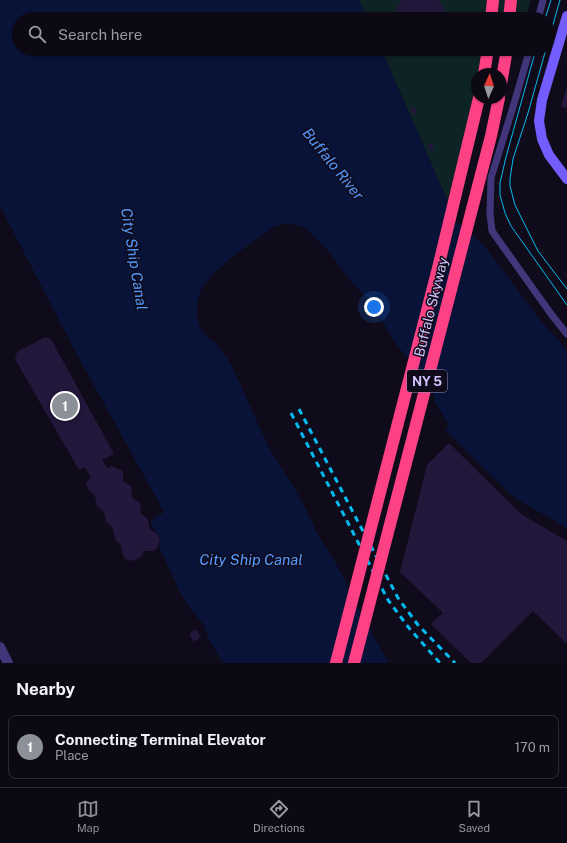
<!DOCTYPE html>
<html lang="en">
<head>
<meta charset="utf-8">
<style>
  body { margin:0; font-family:"Public Sans",sans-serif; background:#1a1622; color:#f1f3f6 }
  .compass { position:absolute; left:471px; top:68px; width:36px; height:36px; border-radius:50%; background:#0c0814; box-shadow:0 1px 3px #0004; rotate:3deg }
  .you { position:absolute; left:374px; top:307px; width:14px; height:14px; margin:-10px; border:3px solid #fff; border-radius:50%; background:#1a73e8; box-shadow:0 0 0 6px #1a73e833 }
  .badge { display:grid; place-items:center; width:26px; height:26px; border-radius:50%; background:#8c9099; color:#fff; font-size:13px; font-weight:700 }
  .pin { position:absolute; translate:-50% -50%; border:2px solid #fff; box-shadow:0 1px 4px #0006 }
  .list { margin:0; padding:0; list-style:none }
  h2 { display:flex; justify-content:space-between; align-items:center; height:52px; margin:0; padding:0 16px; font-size:17px }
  h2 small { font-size:13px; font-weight:400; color:#9a9aa0 }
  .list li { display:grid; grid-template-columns:26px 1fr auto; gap:12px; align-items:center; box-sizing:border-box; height:64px; margin:0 8px 8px; padding:0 8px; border:1px solid #2c2934; border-radius:8px }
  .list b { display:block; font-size:15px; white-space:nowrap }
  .list p { margin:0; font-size:13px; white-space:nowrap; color:#9a9aa0 }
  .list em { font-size:13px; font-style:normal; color:#9a9aa0 }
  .icon { flex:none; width:22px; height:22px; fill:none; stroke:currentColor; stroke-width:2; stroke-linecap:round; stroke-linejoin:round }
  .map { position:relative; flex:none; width:567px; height:663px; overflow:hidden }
  .search { position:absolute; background:#0c0814; box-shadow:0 1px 3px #0004; left:12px; right:12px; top:12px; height:44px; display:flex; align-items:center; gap:10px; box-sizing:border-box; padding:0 14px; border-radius:22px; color:#9a9aa0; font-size:15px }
  .sheet { height:124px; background:#0c0814 }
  nav { display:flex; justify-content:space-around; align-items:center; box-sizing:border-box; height:56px; border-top:1px solid #2c2934; background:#0c0814; font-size:11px; color:#9a9aa0 }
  nav a { display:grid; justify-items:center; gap:2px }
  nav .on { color:#8c9099 }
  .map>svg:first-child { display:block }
</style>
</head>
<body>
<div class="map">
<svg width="567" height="663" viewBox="0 0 567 663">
  <rect width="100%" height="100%" fill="#100b1b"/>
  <g fill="#0e2325">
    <path d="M 359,0 L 531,0 L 525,19 L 497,19 L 492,18 L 491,19 L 368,19 Z"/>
    <path d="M 381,49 L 486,49 L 481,74 L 477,74 L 477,96 L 454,220 L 446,197 Z"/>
  </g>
  <path fill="#081337" d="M 0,0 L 359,0 L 368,19 L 19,19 L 19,49 L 381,49 L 446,197 L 454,220 L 484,245 L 541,321 L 567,350 L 567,528 L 513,497 L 446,431 L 321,256 L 302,239 L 280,235 L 218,284 L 211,305 L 315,517 L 377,625 L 370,630 L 389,663 L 223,663 L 212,645 L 203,624 L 189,607 L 181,594 L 159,546 L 160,539 L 150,521 L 164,512 L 74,349 L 0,206 Z"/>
  <path fill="#100b1b" d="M 286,223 L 300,226 L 307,230 L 326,248 L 352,283 L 369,300 L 395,342 L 434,395 L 435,402 L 449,426 L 444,432 L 319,258 L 301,241 L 281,237 L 220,285 L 213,305 L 317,516 L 379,623 L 369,630 L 338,567 L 316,531 L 302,501 L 292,484 L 269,448 L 230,362 L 215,342 L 206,337 L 200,327 L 197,317 L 197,302 L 202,288 L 213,274 L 233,256 L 274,227 Z"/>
  <g fill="#23173c">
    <path d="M 401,0 L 439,0 L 448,19 L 400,19 L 396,12 Z"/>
    <path d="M 567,86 L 567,108 L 561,107 Z"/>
    <path d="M 414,107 L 417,112 L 413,114 L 410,109 Z"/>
    <path d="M 432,143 L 434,148 L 430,150 L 427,145 Z"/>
    <path d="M 45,337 L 51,339 L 114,454 L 102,460 L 107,468 L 112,466 L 123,471 L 123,481 L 131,486 L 132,498 L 140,503 L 141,513 L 148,520 L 150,530 L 156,533 L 160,539 L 157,548 L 153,551 L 143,551 L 142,556 L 133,561 L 125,559 L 122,552 L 121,545 L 115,540 L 113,528 L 106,522 L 104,512 L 97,506 L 95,496 L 88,489 L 86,484 L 91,477 L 85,467 L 79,470 L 15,359 L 17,352 Z"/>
    <path d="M 449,443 L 521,514 L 567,541 L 567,644 L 533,611 L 481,663 L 471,663 L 431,624 L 443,613 L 400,572 L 427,465 Z"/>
    <path d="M 196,629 L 201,637 L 194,642 L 189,634 Z"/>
  </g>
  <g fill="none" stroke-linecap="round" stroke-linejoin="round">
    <g stroke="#41367a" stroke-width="7">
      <path d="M 538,19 L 543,0"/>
      <path d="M 530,49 L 513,107 L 491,178 L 490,214 L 492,231 L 551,314 L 567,334"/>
    </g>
    <path stroke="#41367a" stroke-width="10" d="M 0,647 L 8,663"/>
    <path stroke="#745dfe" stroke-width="10" d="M 567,16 L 542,100 L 539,121 L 542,139 L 549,155 L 567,179"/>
    <g stroke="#fe4184" stroke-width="12">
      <path d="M 491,19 L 493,0"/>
      <path d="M 509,19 L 511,0"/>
      <path d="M 484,74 L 488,49"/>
      <path d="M 501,84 L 507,49"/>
    </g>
    <g stroke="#01baef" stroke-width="1">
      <path d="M 545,19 L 551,0"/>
      <path d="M 548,42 L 560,0"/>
      <path d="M 536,49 L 506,157 L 500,183 L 500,195 L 505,213 L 511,226 L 567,305"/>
      <path d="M 546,49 L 528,113 L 513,159 L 510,179 L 510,186 L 515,205 L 538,251 L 567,289"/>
    </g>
    <g stroke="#01baef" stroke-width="3" stroke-dasharray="6 5" stroke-linecap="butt">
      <path d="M 299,409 L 398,598 L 418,625 L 455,663"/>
      <path d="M 291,413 L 388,600 L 409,628 L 440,663"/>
    </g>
    <g stroke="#fe4184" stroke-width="12">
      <path d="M 336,663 L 438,268 L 479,98"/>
      <path d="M 354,663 L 491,136 L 499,98"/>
    </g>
  </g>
  <g text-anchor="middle" stroke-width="3" stroke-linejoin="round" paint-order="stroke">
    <rect fill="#100b1b" stroke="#988dbb" stroke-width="1" x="407" y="370" width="40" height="22" rx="3"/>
    <g font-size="13" font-weight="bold" fill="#d3c5ff">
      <text x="427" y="386">NY 5</text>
    </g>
    <g font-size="14" fill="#d3c5ff" stroke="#100b1b">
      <text transform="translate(431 307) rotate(-76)" y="5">Buffalo Skyway</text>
    </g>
    <g font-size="15" font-style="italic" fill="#549afe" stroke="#100b1b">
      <text transform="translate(333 164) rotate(51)" y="5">Buffalo River</text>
      <text transform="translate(134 259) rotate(81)" y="5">City Ship Canal</text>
      <text x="251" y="565">City Ship Canal</text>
    </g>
  </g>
</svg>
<svg class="compass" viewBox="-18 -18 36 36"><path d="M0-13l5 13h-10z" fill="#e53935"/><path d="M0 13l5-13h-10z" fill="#9a9aa0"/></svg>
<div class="you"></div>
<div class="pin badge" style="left:65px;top:406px">1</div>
<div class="search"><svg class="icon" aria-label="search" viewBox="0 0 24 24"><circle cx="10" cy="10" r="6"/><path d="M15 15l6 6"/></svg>Search here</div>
</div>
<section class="sheet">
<h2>Nearby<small></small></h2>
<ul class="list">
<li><span class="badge">1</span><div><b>Connecting Terminal Elevator</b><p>Place</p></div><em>170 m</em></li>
</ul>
</section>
<nav>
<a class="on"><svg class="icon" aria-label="map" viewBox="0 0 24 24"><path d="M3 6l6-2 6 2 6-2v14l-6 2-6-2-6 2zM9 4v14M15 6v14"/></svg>Map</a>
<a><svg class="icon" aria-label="directions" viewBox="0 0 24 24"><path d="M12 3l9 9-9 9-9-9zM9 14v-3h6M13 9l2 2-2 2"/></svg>Directions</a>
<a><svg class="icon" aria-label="saved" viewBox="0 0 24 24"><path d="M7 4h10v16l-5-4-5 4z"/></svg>Saved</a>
</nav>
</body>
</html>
